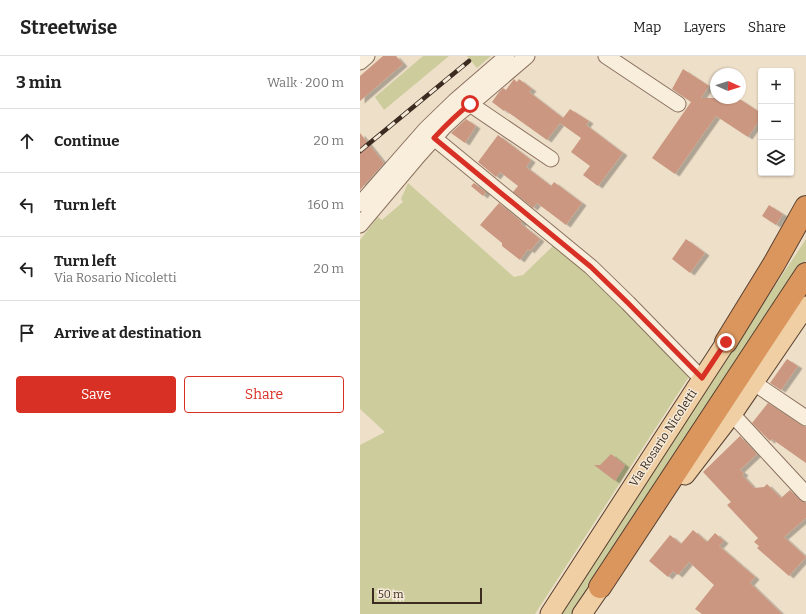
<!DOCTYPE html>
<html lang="en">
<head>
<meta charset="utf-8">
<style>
  body { margin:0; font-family:Bitter,serif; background:#f6f6f6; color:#222 }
  .controls { position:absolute; right:12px; top:12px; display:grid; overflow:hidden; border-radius:4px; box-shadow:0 1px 3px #0004 }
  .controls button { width:36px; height:36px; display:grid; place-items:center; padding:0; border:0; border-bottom:1px solid #e0e0e0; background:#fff; color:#222; font:20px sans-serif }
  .compass { position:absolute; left:350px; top:12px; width:36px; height:36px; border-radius:50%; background:#fff; box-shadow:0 1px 3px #0004; rotate:93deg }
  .scale { position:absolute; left:12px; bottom:10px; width:110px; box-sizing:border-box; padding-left:4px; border:2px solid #3b2b21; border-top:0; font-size:11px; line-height:14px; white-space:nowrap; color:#3b2b21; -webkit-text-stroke:3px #f5ead8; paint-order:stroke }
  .stop { position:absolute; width:12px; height:12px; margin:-9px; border:3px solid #d93025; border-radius:50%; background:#fff }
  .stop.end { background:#d93025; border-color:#fff; box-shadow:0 1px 4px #0008 }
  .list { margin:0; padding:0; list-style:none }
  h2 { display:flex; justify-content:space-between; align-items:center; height:52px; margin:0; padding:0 16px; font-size:17px }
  h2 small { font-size:13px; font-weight:400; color:#767676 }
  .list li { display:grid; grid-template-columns:26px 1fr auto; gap:12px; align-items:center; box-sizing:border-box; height:64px; padding:0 16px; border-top:1px solid #e0e0e0 }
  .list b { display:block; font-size:15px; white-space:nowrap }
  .list p { margin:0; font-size:13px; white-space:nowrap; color:#767676 }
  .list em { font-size:13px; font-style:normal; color:#767676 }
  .actions { display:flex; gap:8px; padding:12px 16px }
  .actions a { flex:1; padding:9px 0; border:1px solid #d93025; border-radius:4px; text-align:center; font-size:14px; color:#d93025 }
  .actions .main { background:#d93025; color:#fff }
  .icon { flex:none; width:22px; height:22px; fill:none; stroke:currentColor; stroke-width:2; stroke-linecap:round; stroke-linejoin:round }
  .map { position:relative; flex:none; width:446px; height:558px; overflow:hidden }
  header { display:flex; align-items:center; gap:24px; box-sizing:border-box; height:56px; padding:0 20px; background:#fff; border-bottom:1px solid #e0e0e0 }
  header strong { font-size:19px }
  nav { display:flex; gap:22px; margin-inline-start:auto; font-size:14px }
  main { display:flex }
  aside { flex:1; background:#fff }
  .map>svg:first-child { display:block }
</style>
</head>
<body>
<header>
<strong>Streetwise</strong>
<nav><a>Map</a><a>Layers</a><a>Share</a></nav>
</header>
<main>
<aside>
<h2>3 min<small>Walk · 200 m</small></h2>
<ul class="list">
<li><svg class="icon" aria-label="ahead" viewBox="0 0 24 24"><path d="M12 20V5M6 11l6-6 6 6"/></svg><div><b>Continue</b></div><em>20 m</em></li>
<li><svg class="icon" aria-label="left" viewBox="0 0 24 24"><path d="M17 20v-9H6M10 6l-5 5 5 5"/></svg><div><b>Turn left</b></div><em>160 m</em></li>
<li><svg class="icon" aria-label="left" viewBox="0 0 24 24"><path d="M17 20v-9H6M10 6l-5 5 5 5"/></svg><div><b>Turn left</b><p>Via Rosario Nicoletti</p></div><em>20 m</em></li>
<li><svg class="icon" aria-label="arrive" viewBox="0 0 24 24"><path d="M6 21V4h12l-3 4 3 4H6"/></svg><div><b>Arrive at destination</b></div></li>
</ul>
<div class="actions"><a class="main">Save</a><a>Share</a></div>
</aside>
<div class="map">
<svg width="446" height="558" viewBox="0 0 446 558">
  <defs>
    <filter id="shadow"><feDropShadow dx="4.5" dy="2.5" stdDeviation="0" flood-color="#0004"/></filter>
  </defs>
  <rect width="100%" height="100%" fill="#eedfc9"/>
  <g fill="#cccc9c">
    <path d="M 63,0 L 89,0 L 24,54 L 15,41 Z"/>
    <path d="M 107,0 L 131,0 L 117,12 Z"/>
    <path d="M 48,127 L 154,221 L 163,219 L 195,188 L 330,316 L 330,319 L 175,558 L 0,558 L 0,389 L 25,376 L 0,353 L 0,184 L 18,161 L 22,164 L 43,146 L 41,143 Z"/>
    <path d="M 446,183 L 446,204 L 425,238 L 285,447 L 212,558 L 201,558 L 354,322 Z"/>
  </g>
  <g fill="#cb9780" filter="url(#shadow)">
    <path d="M 23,0 L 36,0 L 43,8 L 0,45 L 0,20 Z"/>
    <path d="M 323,13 L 349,30 L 341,42 L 378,42 L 401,57 L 401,62 L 388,81 L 356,60 L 315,118 L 292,102 L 331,46 L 312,33 Z"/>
    <path d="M 154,23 L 157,26 L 159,23 L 172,33 L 169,36 L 203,62 L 210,53 L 229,65 L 226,69 L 263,97 L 238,130 L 223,119 L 230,110 L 211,96 L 221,82 L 200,67 L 187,84 L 145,54 L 144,55 L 132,46 L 139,36 L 143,32 L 146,34 Z"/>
    <path d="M 106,63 L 116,70 L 105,87 L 91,77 Z"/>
    <path d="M 0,77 L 24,107 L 0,134 Z"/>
    <path d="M 138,79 L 171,104 L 166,111 L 191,130 L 194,126 L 222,147 L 206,169 L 177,147 L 173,152 L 153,136 L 158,130 L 140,116 L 136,121 L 118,106 Z"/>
    <path d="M 114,127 L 126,136 L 123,140 L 111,130 Z"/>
    <path d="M 139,147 L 162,166 L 161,168 L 180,183 L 170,195 L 168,193 L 160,204 L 142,190 L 142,187 L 120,169 Z"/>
    <path d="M 409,149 L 423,158 L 416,169 L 402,160 Z"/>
    <path d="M 326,183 L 345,197 L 330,217 L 312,203 Z"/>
    <path d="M 427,303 L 438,310 L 421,334 L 410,327 Z"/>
    <path d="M 408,347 L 441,369 L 446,371 L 446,407 L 412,383 L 410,385 L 392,367 Z"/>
    <path d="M 380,380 L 397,398 L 380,414 L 384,417 L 382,419 L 394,432 L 404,431 L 407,428 L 421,442 L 430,434 L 440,444 L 443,446 L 446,447 L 446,462 L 424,481 L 446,501 L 429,520 L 397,492 L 399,490 L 394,486 L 398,482 L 367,449 L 371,446 L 343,416 Z"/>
    <path d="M 251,398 L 265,409 L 255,425 L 234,409 L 240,409 Z"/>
    <path d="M 333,474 L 347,486 L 355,477 L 364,485 L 359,490 L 395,521 L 390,527 L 422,558 L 342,558 L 335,553 L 354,529 L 329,506 L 318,519 L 313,515 L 308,521 L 289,505 L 310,479 L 321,488 Z"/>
  </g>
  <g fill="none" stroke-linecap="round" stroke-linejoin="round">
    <defs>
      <g id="minor">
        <path d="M 246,0 L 318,48"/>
        <path d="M 0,6 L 7,0"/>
        <path d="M 110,48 L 191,103"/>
        <path d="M 74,82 L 231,211 L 268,247 L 342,323"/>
        <path d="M 0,148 L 66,73 L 95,45 L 147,0"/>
        <path d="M 0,169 L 59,99 L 84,71 L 98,58 L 119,41 L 167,0"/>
        <path d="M 394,327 L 446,362"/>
        <path d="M 372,358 L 446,438"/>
      </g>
      <g id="major">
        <path d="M 325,419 L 375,354 L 446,250"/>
        <path d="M 190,558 L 342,323 L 374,274"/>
        <path d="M 222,558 L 248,520"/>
      </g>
      <g id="highway">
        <path d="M 366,286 L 414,208 L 446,151"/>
        <path d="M 240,531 L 446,218"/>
      </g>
    </defs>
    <use href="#minor" stroke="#8a715e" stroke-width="17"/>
    <use href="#major" stroke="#584031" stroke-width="21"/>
    <use href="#highway" stroke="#584031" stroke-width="24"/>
    <use href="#minor" stroke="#f9eddc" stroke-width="15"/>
    <use href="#major" stroke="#efcfa3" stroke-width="19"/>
    <use href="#highway" stroke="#da965d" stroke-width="22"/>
    <defs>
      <path id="rail" d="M 0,95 L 109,5"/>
    </defs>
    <use href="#rail" stroke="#3b2b21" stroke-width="4.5"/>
    <use href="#rail" stroke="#f5ead8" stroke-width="3" stroke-dasharray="9" stroke-linecap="butt"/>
  </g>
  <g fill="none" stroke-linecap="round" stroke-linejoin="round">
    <path stroke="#d93025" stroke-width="5" d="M 110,48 C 97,58 86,69 74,82 L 231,211 L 268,247 L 342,322 L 366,286"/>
  </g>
  <g text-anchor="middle" stroke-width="3" stroke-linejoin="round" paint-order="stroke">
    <g font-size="12" fill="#3b2b21" stroke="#f5ead8">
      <text transform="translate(303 382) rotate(-57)" y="4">Via Rosario Nicoletti</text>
    </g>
  </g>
</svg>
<div class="controls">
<button>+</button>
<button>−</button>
<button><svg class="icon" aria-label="layers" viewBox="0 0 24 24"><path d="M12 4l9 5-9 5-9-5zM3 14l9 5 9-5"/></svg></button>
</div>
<svg class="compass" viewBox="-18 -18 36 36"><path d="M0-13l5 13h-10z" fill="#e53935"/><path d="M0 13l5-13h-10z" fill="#767676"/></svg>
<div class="scale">50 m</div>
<div class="stop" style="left:110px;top:48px"></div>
<div class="stop end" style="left:366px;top:286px"></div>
</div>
</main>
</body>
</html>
